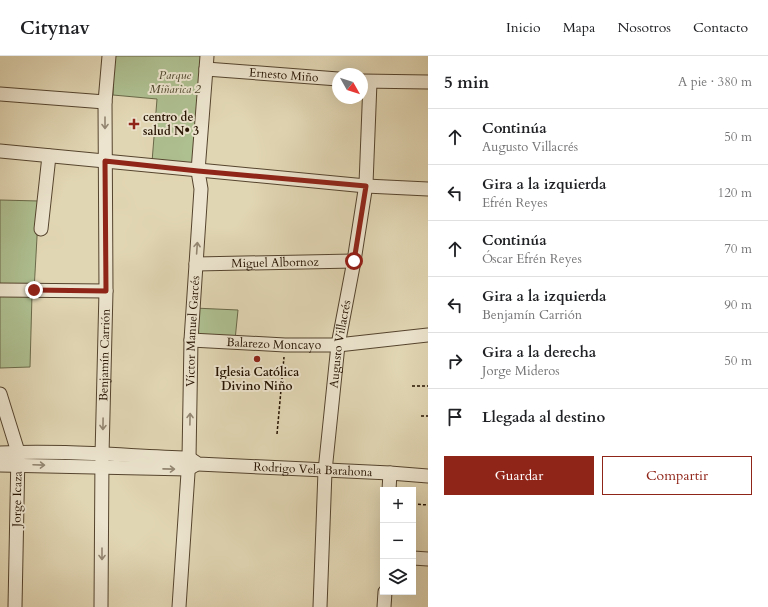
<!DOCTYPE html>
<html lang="es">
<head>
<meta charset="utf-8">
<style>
  body { margin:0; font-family:Cardo,serif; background:#f6f6f6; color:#202124 }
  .controls { position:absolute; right:12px; bottom:12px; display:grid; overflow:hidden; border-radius:0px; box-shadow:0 4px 16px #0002 }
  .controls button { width:36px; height:36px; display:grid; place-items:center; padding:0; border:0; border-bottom:1px solid #e0e0e0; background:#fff; color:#202124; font:20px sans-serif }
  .compass { position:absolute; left:332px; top:12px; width:36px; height:36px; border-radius:50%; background:#fff; box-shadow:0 4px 16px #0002; rotate:129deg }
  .stop { position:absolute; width:12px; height:12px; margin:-9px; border:3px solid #8f2418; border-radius:50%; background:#fff }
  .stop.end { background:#8f2418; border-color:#fff; box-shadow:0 1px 4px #0008 }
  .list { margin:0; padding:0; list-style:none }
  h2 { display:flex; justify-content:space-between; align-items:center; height:52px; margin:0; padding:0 16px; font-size:17px }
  h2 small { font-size:13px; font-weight:400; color:#757577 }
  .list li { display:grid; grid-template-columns:26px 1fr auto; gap:12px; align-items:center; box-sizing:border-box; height:56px; padding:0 16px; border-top:1px solid #e0e0e0 }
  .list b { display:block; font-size:15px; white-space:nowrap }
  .list p { margin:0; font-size:13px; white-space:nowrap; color:#757577 }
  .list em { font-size:13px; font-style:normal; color:#757577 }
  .actions { display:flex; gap:8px; padding:12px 16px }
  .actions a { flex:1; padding:9px 0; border:1px solid #8f2418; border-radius:0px; text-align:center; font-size:14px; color:#8f2418 }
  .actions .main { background:#8f2418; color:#fff }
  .icon { flex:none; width:22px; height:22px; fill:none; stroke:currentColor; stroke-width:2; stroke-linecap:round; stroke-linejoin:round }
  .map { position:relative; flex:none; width:428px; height:551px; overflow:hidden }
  header { display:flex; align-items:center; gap:24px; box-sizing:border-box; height:56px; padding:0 20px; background:#fff; border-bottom:1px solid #e0e0e0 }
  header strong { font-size:19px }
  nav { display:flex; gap:22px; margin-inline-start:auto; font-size:14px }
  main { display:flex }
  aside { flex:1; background:#fff }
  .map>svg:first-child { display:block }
</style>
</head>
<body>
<header>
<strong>Citynav</strong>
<nav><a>Inicio</a><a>Mapa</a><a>Nosotros</a><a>Contacto</a></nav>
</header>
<main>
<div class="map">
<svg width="428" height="551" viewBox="0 0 428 551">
  <rect width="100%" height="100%" fill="#e1d6b3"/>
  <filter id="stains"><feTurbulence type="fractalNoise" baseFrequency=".005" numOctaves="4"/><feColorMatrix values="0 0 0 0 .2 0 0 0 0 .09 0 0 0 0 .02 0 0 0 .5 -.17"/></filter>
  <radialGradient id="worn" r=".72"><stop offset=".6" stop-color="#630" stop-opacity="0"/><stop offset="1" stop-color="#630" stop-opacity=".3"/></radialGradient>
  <g fill="#aebf90" stroke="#6a6949">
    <path d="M 114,0 L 202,0 L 196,108 L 152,106 L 157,43 L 113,39 Z"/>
    <path d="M 0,144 L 39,145 L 34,235 L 0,233 Z"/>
    <path d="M 0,239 L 32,239 L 30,311 L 0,312 Z"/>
    <path d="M 194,252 L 238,254 L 235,284 L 191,283 Z"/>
  </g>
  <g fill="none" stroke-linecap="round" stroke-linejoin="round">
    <defs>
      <g id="minor">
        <path id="s1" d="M 206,13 L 338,23"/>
        <path d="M 362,25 L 428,26"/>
        <path d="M 0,38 L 105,46"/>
        <path d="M 0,95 L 366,130 L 428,133"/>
        <path d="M 41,173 L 49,100"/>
        <path id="s2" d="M 196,208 L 354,205"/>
        <path d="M 0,234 L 106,235"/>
        <path id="s3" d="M 191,284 L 285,289 L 338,289 L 428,279"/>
        <path d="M 0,338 L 18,396 L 15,551"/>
        <path id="s4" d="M 0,397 C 63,394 126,400 189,402 L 198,408 L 390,417 L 428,420"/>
        <path d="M 0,409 L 188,413 L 195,409"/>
        <path d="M 389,434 L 390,417"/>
        <path d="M 413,502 L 428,503"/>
        <path id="s5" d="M 101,551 L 102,399 L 106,235 L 105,46 L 109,0"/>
        <path id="s6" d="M 179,551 L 189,402 L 191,284 L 201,133 L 198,115 L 207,0"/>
        <path id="s7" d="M 320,551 L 325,415 L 338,289 L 354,205 L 366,128 L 370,26"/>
        <path d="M 384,551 L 385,536"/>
      </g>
    </defs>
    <use href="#minor" stroke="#55442e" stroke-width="15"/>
    <g stroke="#261302" stroke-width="1.5" stroke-dasharray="3 2" stroke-linecap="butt">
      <path d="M 412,330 L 428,330"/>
      <path d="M 421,360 L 428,360"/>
      <path d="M 277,378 L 284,301"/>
      <path d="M 413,448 L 428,449"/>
    </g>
    <use href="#minor" stroke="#ece4ce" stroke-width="13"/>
  </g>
  <defs><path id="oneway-shaft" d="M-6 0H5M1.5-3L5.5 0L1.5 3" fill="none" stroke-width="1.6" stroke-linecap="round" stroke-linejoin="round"/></defs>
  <g stroke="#938672">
    <use href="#oneway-shaft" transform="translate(105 67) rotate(90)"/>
    <use href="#oneway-shaft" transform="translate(197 192) rotate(-86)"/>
    <use href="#oneway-shaft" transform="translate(190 363) rotate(-89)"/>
    <use href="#oneway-shaft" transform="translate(103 368) rotate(91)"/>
    <use href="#oneway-shaft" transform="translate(39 409) rotate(2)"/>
    <use href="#oneway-shaft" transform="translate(169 413) rotate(1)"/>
    <use href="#oneway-shaft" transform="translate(102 498) rotate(90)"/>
  </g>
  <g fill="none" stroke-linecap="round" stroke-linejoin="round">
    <path stroke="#8f2418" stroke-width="5" d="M 34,234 L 106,235 L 105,105 L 198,115 L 366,130 L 354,205"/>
  </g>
  <g fill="#8f2418" stroke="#ece4ce" stroke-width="1.5">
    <path d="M132 62h4v4h4v4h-4v4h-4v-4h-4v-4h4z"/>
    <circle cx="257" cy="303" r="4"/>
  </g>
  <g text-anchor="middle" stroke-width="4" stroke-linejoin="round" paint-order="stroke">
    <g font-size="12" font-style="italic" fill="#4f472d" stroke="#ece4ce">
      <text x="175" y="23">Parque<tspan x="175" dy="14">Miñarica 2</tspan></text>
    </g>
    <g font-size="12" fill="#261302" stroke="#ece4ce">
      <text dy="4" stroke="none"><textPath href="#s1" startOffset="78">Ernesto Miño</textPath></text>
      <text dy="4" stroke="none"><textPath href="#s2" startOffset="79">Miguel Albornoz</textPath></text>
      <text dy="4" stroke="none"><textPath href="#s6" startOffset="276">Víctor Manuel Garcés</textPath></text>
      <text dy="4" stroke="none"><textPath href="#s3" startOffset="83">Balarezo Moncayo</textPath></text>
      <text dy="4" stroke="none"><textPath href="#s7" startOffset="264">Augusto Villacrés</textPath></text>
      <text dy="4" stroke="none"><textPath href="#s5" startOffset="252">Benjamín Carrión</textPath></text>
      <text dy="4" stroke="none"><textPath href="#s4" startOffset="315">Rodrigo Vela Barahona</textPath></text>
      <text transform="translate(17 443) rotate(-89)" y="4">Jorge Icaza</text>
    </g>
    <g font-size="12" font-weight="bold" fill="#261302" stroke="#ece4ce" text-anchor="start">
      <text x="143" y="65">centro de<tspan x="143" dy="14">salud N• 3</tspan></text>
      <text x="257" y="320" text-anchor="middle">Iglesia Católica<tspan x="257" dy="14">Divino Niño</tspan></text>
    </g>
  </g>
  <rect width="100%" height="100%" filter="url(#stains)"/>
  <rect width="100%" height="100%" fill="url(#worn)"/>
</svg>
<div class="controls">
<button>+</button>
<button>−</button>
<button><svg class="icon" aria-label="layers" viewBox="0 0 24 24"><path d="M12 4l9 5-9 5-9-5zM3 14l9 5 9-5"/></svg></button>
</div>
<svg class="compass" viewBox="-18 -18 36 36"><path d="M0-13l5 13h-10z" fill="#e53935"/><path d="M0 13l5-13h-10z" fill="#757577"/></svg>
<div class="stop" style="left:354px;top:205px"></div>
<div class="stop end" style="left:34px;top:234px"></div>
</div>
<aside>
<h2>5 min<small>A pie · 380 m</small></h2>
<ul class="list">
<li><svg class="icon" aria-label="ahead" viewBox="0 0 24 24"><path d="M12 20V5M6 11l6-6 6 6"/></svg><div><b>Continúa</b><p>Augusto Villacrés</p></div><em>50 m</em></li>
<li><svg class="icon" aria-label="left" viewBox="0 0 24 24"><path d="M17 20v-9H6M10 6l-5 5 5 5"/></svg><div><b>Gira a la izquierda</b><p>Efrén Reyes</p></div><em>120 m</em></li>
<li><svg class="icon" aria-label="ahead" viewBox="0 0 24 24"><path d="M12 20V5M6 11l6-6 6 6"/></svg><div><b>Continúa</b><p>Óscar Efrén Reyes</p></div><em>70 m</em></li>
<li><svg class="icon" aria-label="left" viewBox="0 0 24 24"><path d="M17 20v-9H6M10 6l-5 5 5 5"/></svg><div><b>Gira a la izquierda</b><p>Benjamín Carrión</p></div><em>90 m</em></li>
<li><svg class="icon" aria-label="right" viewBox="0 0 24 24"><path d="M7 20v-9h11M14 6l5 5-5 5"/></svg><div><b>Gira a la derecha</b><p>Jorge Mideros</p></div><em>50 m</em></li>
<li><svg class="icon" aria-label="arrive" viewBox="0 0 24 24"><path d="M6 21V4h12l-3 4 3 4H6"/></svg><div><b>Llegada al destino</b></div></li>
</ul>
<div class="actions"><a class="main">Guardar</a><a>Compartir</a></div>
</aside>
</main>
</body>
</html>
